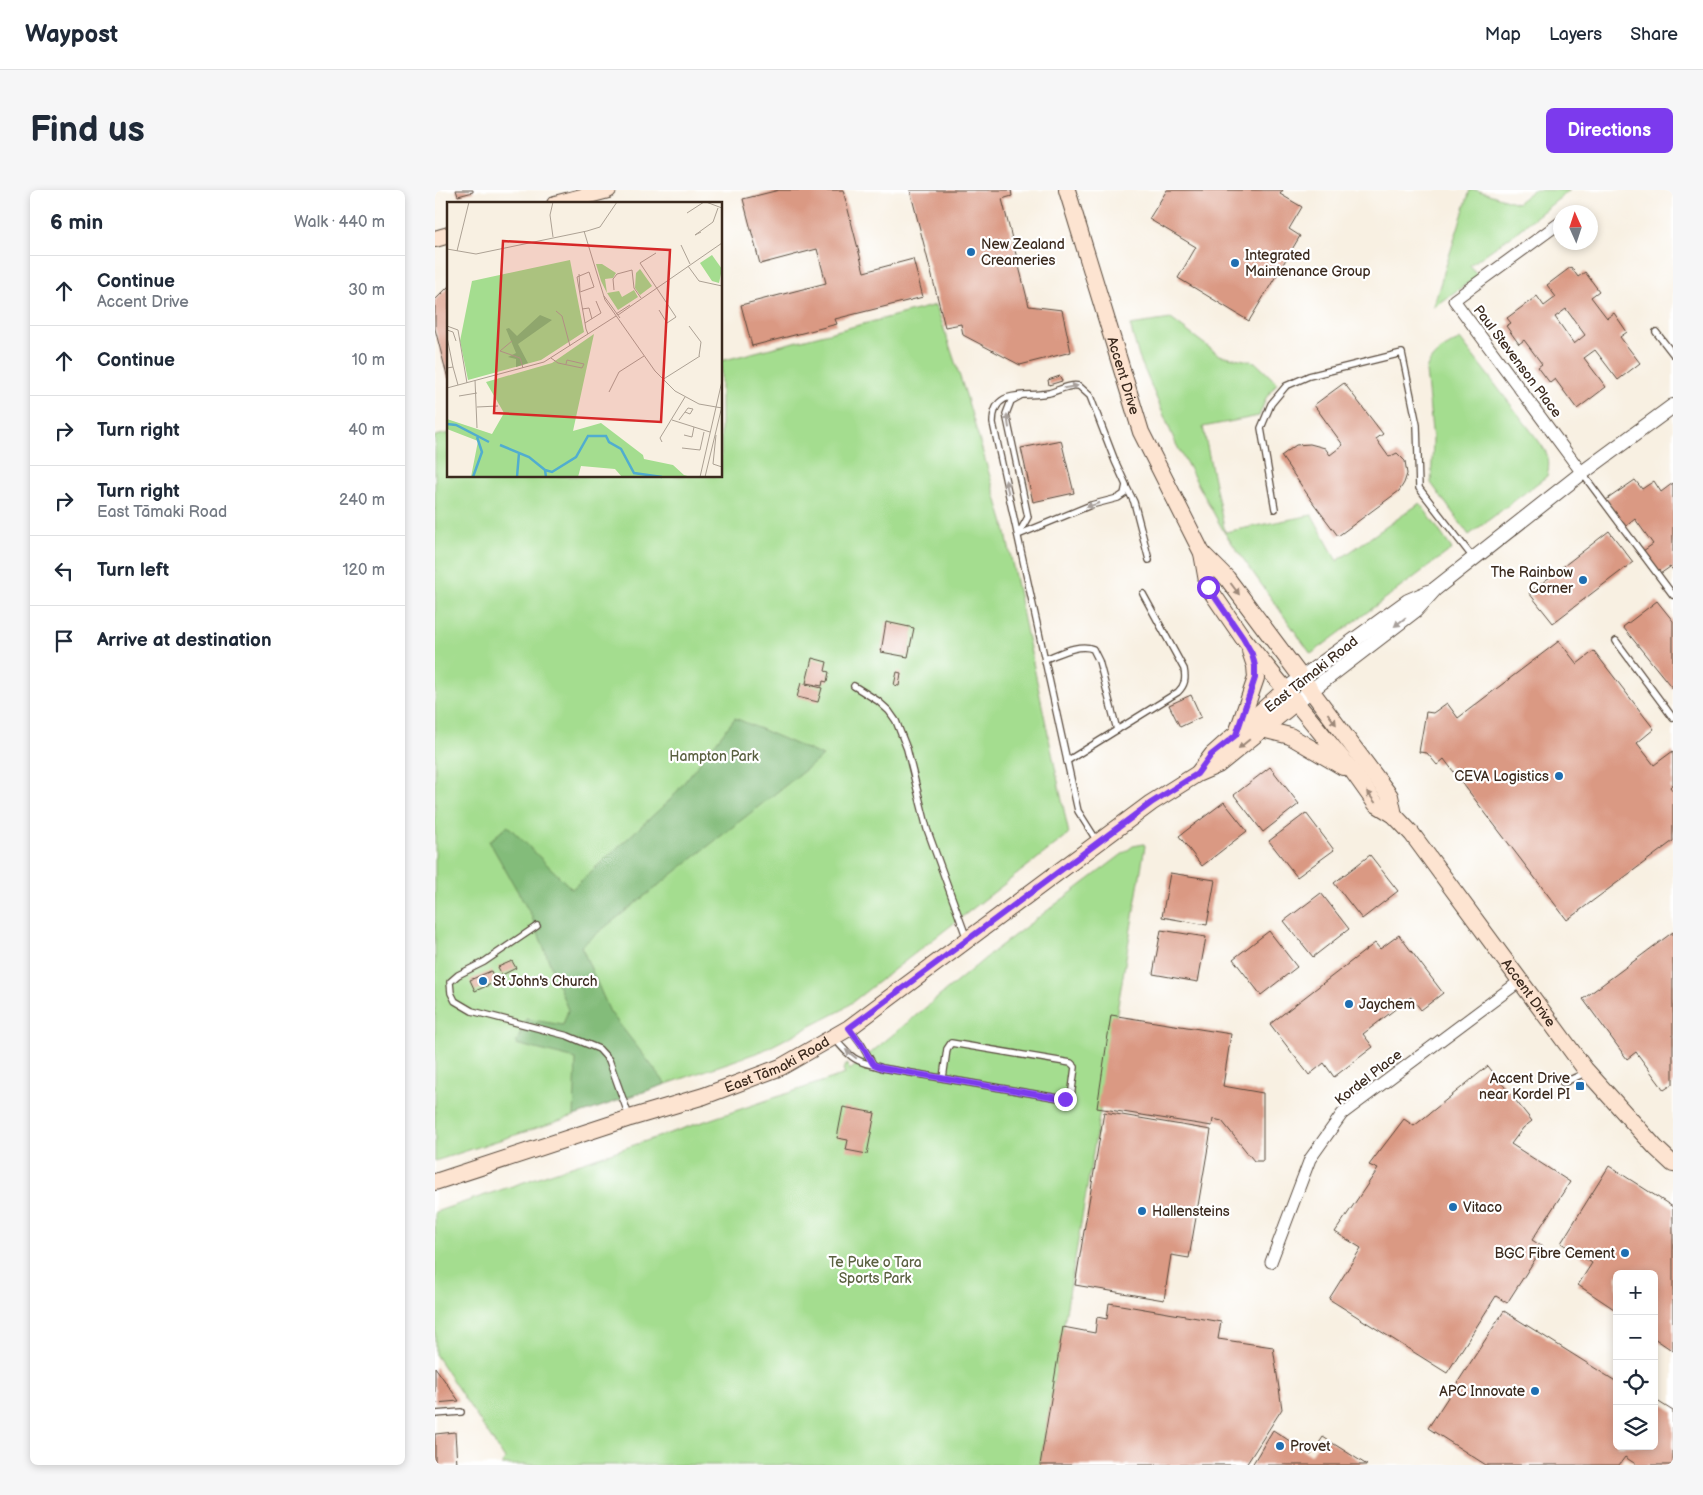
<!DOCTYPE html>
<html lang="en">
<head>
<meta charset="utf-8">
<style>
  body { margin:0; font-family:"Balsamiq Sans",sans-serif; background:#f6f6f7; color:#1f2937 }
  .controls { position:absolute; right:15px; bottom:15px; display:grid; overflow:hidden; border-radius:8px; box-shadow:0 2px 8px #0003 }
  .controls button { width:45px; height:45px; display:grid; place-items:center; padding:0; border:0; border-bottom:1px solid #e0e1e3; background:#fff; color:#1f2937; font:25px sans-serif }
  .compass { position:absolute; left:1118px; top:15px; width:45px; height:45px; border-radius:50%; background:#fff; box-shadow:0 2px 8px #0003; rotate:357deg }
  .stop { position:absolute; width:15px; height:15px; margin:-11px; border:4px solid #7c3aed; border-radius:50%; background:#fff }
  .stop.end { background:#7c3aed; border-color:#fff; box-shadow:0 1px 5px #0008 }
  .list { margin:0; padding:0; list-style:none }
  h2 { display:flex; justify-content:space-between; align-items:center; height:65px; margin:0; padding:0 20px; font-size:21px }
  h2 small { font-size:16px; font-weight:400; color:#747a83 }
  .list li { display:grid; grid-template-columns:32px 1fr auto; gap:15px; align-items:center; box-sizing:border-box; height:70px; padding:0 20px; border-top:1px solid #e0e1e3 }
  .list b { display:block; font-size:19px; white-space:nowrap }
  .list p { margin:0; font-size:16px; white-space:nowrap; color:#747a83 }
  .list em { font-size:16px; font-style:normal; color:#747a83 }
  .icon { flex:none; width:28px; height:28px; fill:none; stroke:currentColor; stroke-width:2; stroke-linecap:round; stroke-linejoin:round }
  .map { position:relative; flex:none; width:1238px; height:1275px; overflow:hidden; border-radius:8px }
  header { display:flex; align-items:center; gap:30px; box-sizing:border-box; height:70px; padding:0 25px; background:#fff; border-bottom:1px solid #e0e1e3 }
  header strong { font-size:24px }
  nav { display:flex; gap:28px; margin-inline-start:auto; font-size:18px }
  .intro { display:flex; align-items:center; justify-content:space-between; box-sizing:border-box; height:120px; padding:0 30px }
  h1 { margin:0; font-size:35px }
  .button { padding:12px 22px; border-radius:8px; background:#7c3aed; color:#fff; font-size:18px; font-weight:700 }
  main { display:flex; gap:30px; padding:0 30px }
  aside { flex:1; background:#fff; border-radius:8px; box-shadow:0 2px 8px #0003 }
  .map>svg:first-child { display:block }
</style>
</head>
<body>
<header>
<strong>Waypost</strong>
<nav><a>Map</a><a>Layers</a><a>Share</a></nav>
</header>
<div class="intro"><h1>Find us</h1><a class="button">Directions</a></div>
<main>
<aside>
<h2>6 min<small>Walk · 440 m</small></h2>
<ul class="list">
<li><svg class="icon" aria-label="ahead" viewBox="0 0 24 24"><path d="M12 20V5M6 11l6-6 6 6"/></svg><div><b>Continue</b><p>Accent Drive</p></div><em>30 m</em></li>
<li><svg class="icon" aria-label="ahead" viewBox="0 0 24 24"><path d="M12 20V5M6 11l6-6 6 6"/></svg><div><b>Continue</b></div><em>10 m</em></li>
<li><svg class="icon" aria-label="right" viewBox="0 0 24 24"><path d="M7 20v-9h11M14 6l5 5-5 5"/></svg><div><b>Turn right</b></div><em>40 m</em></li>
<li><svg class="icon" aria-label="right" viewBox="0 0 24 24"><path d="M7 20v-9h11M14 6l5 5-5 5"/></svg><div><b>Turn right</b><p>East Tāmaki Road</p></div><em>240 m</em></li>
<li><svg class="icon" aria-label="left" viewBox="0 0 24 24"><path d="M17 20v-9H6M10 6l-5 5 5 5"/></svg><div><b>Turn left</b></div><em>120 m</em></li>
<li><svg class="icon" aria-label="arrive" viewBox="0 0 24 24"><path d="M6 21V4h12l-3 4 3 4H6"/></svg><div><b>Arrive at destination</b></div></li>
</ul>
</aside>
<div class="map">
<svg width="1238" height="1275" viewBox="0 0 1238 1275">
  <rect width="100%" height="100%" fill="#fff"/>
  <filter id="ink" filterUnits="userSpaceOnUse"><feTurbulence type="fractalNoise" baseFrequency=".02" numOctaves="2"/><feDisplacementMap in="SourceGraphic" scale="10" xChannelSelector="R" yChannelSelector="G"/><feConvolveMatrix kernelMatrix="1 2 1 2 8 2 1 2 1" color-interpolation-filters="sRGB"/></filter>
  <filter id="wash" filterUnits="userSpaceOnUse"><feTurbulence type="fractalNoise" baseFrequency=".0096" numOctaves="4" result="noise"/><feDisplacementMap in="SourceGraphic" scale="20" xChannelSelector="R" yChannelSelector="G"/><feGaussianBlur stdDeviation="1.12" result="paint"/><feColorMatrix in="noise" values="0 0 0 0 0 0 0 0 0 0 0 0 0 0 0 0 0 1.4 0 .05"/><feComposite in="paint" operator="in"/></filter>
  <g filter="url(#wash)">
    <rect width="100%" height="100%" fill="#f8f0e2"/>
    <g fill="#a4dd8f" stroke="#708456">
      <path d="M 1035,0 L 1041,0 L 1082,13 L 1098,0 L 1135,0 L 1079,44 L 1035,75 L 1043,86 L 998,117 Z"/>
      <path d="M 501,115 L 531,205 L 569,334 L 634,644 L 407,820 L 327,861 L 139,926 L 0,971 L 0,246 L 14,243 L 14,286 L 286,286 L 286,171 Z"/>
      <path d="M 736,129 L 784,165 L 820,172 L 842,193 L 831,208 L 824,226 L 768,237 L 790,342 L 877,325 L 902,371 L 985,313 L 1017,359 L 876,464 L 789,342 L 741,254 L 704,167 L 695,135 Z"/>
      <path d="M 1025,149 L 1103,250 C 1113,264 1116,269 1112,286 L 1034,345 L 996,293 L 998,251 L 991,181 C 996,162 1009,159 1025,149 Z"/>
      <path d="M 709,654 L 710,656 L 605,1275 L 67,1275 L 70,1269 L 0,1164 L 0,1022 L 410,884 L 408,879 L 412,874 L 415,880 L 564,757 L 698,656 Z"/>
    </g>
    <path fill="#83bc7a" stroke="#5f734c" d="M 300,528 L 388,566 L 146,756 L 175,822 L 231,894 L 139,926 L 141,869 L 81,854 L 91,829 L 128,835 L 133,820 L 96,725 L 54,651 L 73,636 L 137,699 L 236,609 Z"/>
    <g id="blocks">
      <g fill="#da9983" fill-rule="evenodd">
        <path d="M 21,0 L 38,0 L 38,2 L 23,6 Z"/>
        <path d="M 344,0 L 408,0 L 429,82 L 478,69 L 488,107 L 400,129 L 402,134 L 317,156 L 306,115 L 391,93 L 382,59 L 325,74 L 308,9 Z"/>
        <path d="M 475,0 L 576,0 L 577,6 L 567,9 L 594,116 L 627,120 L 636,162 L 585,175 L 528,145 L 526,134 L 510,137 Z"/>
        <path d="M 732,0 L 848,0 L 845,4 L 867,17 L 854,39 L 865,46 L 814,131 L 743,88 L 761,57 L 714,29 Z"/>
        <path d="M 1136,77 L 1143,87 L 1150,82 L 1164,101 L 1156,107 L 1172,128 L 1179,123 L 1192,142 L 1185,147 L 1205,173 L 1183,190 L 1160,160 L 1149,168 L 1171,197 L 1142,219 L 1120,189 L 1115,193 L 1103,177 L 1107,174 L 1089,150 L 1084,154 L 1071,136 L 1076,133 L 1072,128 L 1102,106 L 1109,116 L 1121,107 L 1112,95 ZM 1131,119 L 1150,145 L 1139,154 L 1120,127 Z"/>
        <path d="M 14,96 L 14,189 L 13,189 L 0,139 L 0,110 Z"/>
        <path d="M 625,186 L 627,191 L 614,195 L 613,190 Z"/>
        <path d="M 909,193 L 948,244 L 941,249 L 954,267 L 962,263 L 970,271 L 972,284 L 969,293 L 964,301 L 903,346 L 879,314 L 846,266 L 861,255 L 875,254 L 890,258 L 895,265 L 908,255 L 879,215 Z"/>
        <path d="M 626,250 L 639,303 L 598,312 L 586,258 Z"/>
        <path d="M 1200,290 L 1207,299 L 1219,291 L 1226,302 L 1238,293 L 1238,380 L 1235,377 L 1225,384 L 1208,361 L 1218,354 L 1200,329 L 1190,337 L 1171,310 Z"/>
        <path d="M 1174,341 L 1198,372 L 1118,433 L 1094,403 Z"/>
        <path d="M 1222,411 L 1238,431 L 1238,499 L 1188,437 Z"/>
        <path d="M 451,432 L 479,438 L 473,467 L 446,462 Z"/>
        <path d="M 1124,451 L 1142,474 L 1159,461 L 1219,539 L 1202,553 L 1219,575 L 1238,561 L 1238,594 L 1235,597 L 1238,601 L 1238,651 L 1132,730 L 1009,569 L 1002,575 L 992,563 L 984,562 L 991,522 L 998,523 L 1012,513 L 1023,528 Z"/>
        <path d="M 377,468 L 392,472 L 390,481 L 394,482 L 392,492 L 388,491 L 387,496 L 371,493 Z"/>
        <path d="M 462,482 L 466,483 L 464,496 L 459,495 Z"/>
        <path d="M 366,493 L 387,498 L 383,512 L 362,507 Z"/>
        <path d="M 756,505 L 766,527 L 745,537 L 734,515 Z"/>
        <path d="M 835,577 L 864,614 L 828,642 L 799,605 Z"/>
        <path d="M 789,612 L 812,641 L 767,676 L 744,646 Z"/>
        <path d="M 871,623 L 899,660 L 862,687 L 834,651 Z"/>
        <path d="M 935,665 L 963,701 L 927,729 L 899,693 Z"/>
        <path d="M 735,683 L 780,690 L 772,735 L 727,727 Z"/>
        <path d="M 886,703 L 914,739 L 878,767 L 849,731 Z"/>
        <path d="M 726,740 L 771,747 L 763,792 L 718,784 Z"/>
        <path d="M 834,741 L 862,777 L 826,805 L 798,769 Z"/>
        <path d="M 1238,742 L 1238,894 L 1229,900 L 1201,862 L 1192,869 L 1148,809 Z"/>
        <path d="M 964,745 L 1008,803 L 986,820 L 976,807 L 928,844 L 938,857 L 899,887 L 889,873 L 874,885 L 835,834 L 940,753 L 945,759 Z"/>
        <path d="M 77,771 L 81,778 L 67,785 L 63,777 Z"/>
        <path d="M 56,781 L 61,792 L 40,801 L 35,790 Z"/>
        <path d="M 676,825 L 796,844 L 788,896 L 828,903 L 828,971 L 819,971 L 787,931 L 778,929 L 777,936 L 662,918 Z"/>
        <path d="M 1053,876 L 1097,931 L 1088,938 L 1076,954 L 1135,992 L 1097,1050 L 1108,1057 L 1072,1113 L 1061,1106 L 1012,1183 L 894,1109 L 926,1058 L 900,1042 L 943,979 L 934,975 L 969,929 L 979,936 Z"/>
        <path d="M 408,917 L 440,923 L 432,964 L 411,960 L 413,950 L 402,948 Z"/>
        <path d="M 669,922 L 776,940 L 754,1068 L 736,1065 L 729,1110 L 640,1095 Z"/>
        <path d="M 1174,976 L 1238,1017 L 1238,1161 L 1219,1148 L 1219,1084 L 1182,1084 L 1182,1121 L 1143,1095 L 1157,1073 L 1126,1053 Z"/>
        <path d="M 674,1113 L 786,1132 L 783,1149 L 838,1157 L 847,1219 L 811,1275 L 605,1275 L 628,1137 L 660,1143 L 662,1127 L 672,1129 Z"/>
        <path d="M 1069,1121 L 1182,1192 L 1182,1256 L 1219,1256 L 1219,1209 L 1238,1221 L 1238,1275 L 1202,1275 L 1190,1267 L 1184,1275 L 1051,1275 L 993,1238 Z"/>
        <path d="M 0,1177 L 24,1211 L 0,1213 Z"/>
        <path d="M 838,1240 L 876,1265 L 888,1247 L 932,1275 L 817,1275 Z"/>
        <path d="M 20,1242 L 22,1275 L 0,1275 L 0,1244 Z"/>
      </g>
    </g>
  </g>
  <g filter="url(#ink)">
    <use href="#blocks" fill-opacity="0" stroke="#57483b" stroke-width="1"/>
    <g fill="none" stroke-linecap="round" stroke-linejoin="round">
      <defs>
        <g id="service">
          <path d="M 1221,142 L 1238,164"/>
          <path d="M 1147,283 L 1238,405"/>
          <path d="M 691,296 L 699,312 L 714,370"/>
          <path d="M 840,319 L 826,238 L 836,214 L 851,196 L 874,186 L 967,163 L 982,235 L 984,298 L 1039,369"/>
          <path d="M 583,345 L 656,315 L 683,308 L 689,304 L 691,295 L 680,271 L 655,206 L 644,196 C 634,194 625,200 614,203 C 590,208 558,197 558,233 L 643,621 L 662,651"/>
          <path d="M 583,345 L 593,327 L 571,224 L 576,211 L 585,206"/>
          <path d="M 1181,451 L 1238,528"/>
          <path d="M 610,469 C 624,464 644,453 658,459 L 664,471 L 682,540"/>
          <path d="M 419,496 L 443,511 L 454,521 L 461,531 L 472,559 L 492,639 L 532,749"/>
          <path d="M 632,571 L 743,502 C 750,495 751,489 749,479 L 708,404"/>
          <path d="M 102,736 L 49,772 L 23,785 L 15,792 L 16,803 L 20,811 L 37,821 L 133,846 L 164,859 L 174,870 L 194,926"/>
          <path d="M 414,838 L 426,854 L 438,874"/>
          <path d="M 399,848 C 407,857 415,868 427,872 C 434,875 441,875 447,878 L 630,909 L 636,907 L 640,877 L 636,873 L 516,853 L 512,859 L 508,888"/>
          <path d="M 1128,893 L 1150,883"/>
          <path d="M 0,1224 L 26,1222"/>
        </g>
        <g id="minor">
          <path d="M 1126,32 L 1019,110 L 1147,283"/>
          <path d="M 836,1072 L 875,969 L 907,924 L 1085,791"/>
        </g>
        <g id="tertiary">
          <path d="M 850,500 L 973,411 L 996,401"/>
          <path d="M 861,512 L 981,420 L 1000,399 L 1147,283 L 1238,216"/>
        </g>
        <g id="secondary">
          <path id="s1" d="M 632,0 L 706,242 L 767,363 L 773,397 L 808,448 L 919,583 L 941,614 L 959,625 L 977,644 L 1150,879 L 1221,958 L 1238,974"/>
          <path d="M 120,14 L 173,0"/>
          <path d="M 0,49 L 14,45"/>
          <path d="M 767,363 L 792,388 L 955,606 L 959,625"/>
          <path d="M 827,539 L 855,546 L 908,577"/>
          <path d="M 802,543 L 821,488 L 820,476 L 815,461"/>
          <path d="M 764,582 L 777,565 L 850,500"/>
          <path id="s2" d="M 0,992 L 195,928 L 269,906 L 346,877 L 414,838 L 716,613 L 762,584 L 783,575 L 861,512"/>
        </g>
      </defs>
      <use href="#service" stroke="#57483b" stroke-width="8"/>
      <use href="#minor" stroke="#57483b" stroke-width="13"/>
      <use href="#tertiary" stroke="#57483b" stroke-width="16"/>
      <use href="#secondary" stroke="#57483b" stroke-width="18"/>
      <use href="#service" stroke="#fff" stroke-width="5.5"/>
      <use href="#minor" stroke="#fff" stroke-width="11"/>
      <use href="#tertiary" stroke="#fff" stroke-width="14"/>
      <use href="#secondary" stroke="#fde4d1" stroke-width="16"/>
    </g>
    <defs><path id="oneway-solid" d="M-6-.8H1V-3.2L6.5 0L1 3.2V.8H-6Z" transform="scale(1.25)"/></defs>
    <g fill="#a79f9a">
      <use href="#oneway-solid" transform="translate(636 197) rotate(-10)"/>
      <use href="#oneway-solid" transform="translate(573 231) rotate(-98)"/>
      <use href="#oneway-solid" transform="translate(572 297) rotate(-103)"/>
      <use href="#oneway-solid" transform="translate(658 315) rotate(162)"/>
      <use href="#oneway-solid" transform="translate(965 432) rotate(142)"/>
      <use href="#oneway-solid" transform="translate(416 864) rotate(-141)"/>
    </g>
    <g fill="#9c8778">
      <use href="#oneway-solid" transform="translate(800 399) rotate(53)"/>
      <use href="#oneway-solid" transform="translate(897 529) rotate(53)"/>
      <use href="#oneway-solid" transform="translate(809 554) rotate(141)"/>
      <use href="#oneway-solid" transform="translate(936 607) rotate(-127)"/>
    </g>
  </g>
  <g fill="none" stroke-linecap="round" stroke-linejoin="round" filter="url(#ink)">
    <path stroke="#7c3aed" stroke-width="6" d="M 630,909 L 447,878 L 438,874 L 426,854 L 414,838 L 716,613 L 762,584 L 776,565 L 801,545 L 820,488 L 820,476 L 817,464 L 808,448 L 773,397"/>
  </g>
  <g fill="#1f6fb2" stroke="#fff" stroke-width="2">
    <circle cx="536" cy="62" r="5"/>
    <circle cx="800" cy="73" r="5"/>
    <circle cx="1148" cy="390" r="5"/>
    <circle cx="1124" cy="586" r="5"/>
    <circle cx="48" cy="791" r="5"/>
    <circle cx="914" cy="814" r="5"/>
    <rect x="1140" y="891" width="10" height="10" rx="2.5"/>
    <circle cx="1018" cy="1017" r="5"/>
    <circle cx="707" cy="1021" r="5"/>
    <circle cx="1190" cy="1063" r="5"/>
    <circle cx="1100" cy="1201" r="5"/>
    <circle cx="845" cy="1256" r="5"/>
  </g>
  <g text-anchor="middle" stroke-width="4.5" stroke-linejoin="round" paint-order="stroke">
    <g font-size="14" fill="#3b2a1e" stroke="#fff" text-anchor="start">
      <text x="546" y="59">New Zealand<tspan x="546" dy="16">Creameries</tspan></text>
      <text x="810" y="70">Integrated<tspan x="810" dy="16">Maintenance Group</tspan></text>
      <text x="1138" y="387" text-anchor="end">The Rainbow<tspan x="1138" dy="16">Corner</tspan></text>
      <text x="1114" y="591" text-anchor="end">CEVA Logistics</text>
      <text x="58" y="796">St John's Church</text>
      <text x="924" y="819">Jaychem</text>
      <text x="1135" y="893" text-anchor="end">Accent Drive<tspan x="1135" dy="16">near Kordel PI</tspan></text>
      <text x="1028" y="1022">Vitaco</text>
      <text x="717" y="1026">Hallensteins</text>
      <text x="1180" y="1068" text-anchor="end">BGC Fibre Cement</text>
      <text x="1090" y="1206" text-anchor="end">APC Innovate</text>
      <text x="855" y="1261">Provet</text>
    </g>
    <g font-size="14" fill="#3b2a1e" stroke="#fff">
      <text transform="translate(1083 171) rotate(53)" y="5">Paul Stevenson Place</text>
      <text dy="5" stroke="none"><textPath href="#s1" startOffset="194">Accent Drive</textPath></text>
      <text transform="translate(876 484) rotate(-38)" y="5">East Tāmaki Road</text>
      <text dy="5" stroke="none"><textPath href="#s1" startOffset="942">Accent Drive</textPath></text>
      <text dy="5" stroke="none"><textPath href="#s2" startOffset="362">East Tāmaki Road</textPath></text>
      <text transform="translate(933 887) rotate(-38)" y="5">Kordel Place</text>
    </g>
    <g font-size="14" fill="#5a6040" stroke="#fff">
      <text x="279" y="571">Hampton Park</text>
      <text x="440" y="1077">Te Puke o Tara<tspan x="440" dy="16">Sports Park</tspan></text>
    </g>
  </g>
  <g transform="translate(12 12)">
    <rect width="275" height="275" fill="#f8f0e2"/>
    <path d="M 265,53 L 275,67 L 272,81 L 265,79 L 253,61 ZM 123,58 L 137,130 L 94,158 L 21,178 L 13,139 L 25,79 ZM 149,62 L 155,62 L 169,71 L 166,76 L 158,77 L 160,91 L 172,89 L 175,95 L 187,88 L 191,95 L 171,108 L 160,91 L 154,79 ZM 193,67 L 205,84 L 193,93 L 188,86 L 189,71 ZM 147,132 L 126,229 L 154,221 L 196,253 L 197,257 L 226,263 L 237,273 L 244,275 L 175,275 L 168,267 L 134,264 L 131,275 L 24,275 L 31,239 L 0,227 L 0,217 L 45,232 L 57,211 L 39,180 L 105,161 Z" fill="#a4dd8f"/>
    <path d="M 93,113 L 105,118 L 71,142 L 81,161 L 69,165 L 69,157 L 61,155 L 69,151 L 59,127 L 62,126 L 70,134 Z" fill="#83bc7a"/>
    <path fill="none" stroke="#51adcf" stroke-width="2.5" d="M 0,222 L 9,223 L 42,240M 53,243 L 82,255 L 98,268 L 99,275M 98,268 L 105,270 L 129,255 L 141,234 L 159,234 L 162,240 L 174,247 L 187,271 L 215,275M 26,275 L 35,250 L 30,235M 70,275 L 72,251"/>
    <path fill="none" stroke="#aca194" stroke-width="1" d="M 106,0 L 103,13 L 106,35M 259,0 L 275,6M 240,11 L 257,0M 137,29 L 158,98 L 208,169 L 228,189 L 252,202 L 275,206M 140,29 L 153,25 L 170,0M 254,30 L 248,33 L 266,20 L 271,6M 234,43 L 243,62M 0,47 L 29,52 L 140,29M 10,49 L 22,0M 209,51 L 193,61 L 229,115 L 220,121 L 212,108M 241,64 L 252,79 L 275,84M 132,72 L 133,89M 167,88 L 166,77 L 170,72 L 185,68 L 187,86 L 194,96M 133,90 L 147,85 L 142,70 L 130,75 L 139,127 L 141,132M 157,94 L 173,116M 135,107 L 142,106 L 145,117M 109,109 L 115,114 L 123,144M 169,112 L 183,103M 171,113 L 275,41M 138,121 L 154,111 L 149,99M 0,124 L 11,128 L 20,181M 242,124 L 254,140 L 252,154M 0,128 L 6,130 L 9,139M 0,135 L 6,165M 65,139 L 53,149 L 73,156 L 76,166M 104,156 L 111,161 L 135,166 L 137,162 L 120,158 L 119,162M 0,166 L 6,165 L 11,183M 28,178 L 30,226M 215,178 L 253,154M 0,186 L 97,160 L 169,114M 162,190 L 172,170 L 197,154M 12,194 L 30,191M 30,205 L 51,204M 225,218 L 247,225 L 245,235 L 237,233M 232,218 L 241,206 L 246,207 L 243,212 L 238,210M 247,225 L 263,230M 269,233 L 266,262 L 275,265M 215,240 L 213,236 L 238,195M 235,246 L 253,248 L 257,230M 253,275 L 275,179M 258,275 L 275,204"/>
    <path fill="#d62828" fill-opacity="0.15" stroke="#d62828" stroke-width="2.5" d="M 56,39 L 223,48 L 214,220 L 47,211 Z"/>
    <rect width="275" height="275" fill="none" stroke="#3b2a1e" stroke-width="2.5"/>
  </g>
</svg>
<div class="controls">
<button>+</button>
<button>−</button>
<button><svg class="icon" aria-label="locate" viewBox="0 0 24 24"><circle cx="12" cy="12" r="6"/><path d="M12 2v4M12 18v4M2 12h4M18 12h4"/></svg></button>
<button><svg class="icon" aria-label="layers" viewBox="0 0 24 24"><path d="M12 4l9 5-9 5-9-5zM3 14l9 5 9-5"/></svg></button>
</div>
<svg class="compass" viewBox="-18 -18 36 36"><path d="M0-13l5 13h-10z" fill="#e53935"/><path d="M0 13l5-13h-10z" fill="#747a83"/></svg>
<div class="stop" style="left:773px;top:397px"></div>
<div class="stop end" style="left:630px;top:909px"></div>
</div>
</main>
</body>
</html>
